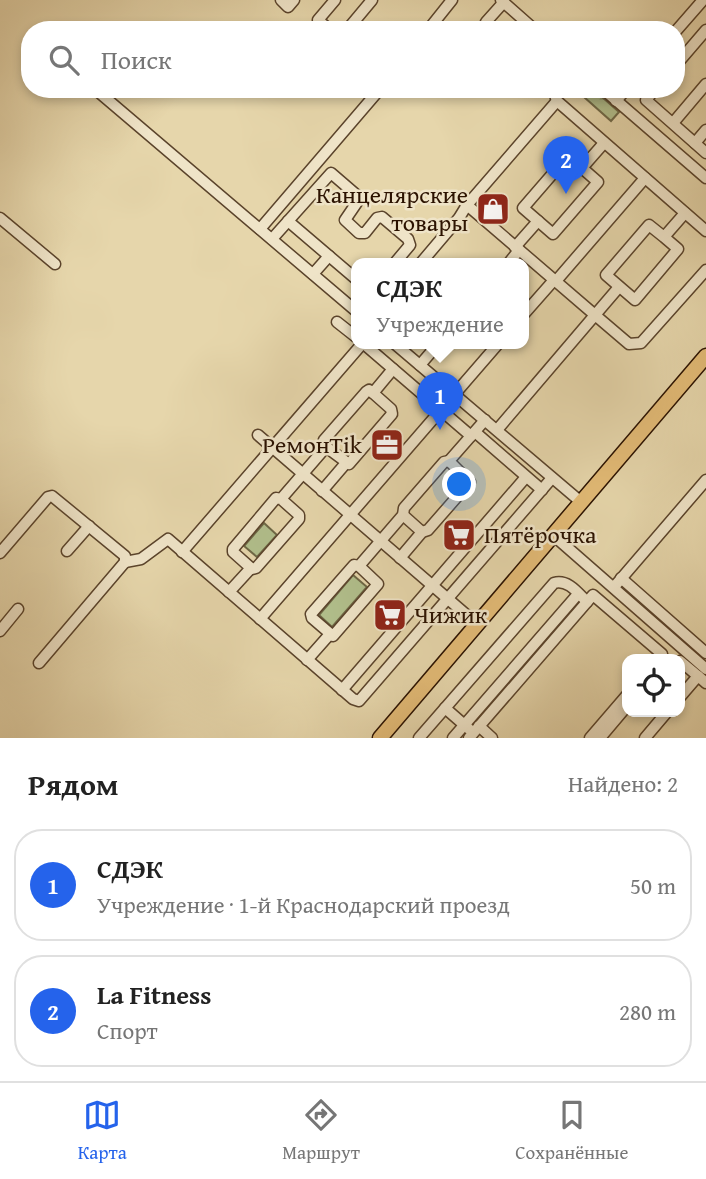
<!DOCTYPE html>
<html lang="ru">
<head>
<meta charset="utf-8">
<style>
  body { margin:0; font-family:"Gentium Book Plus",serif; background:#f2f2f2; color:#222 }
  .controls { position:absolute; right:21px; bottom:21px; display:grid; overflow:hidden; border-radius:14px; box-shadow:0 4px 10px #0003 }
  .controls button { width:63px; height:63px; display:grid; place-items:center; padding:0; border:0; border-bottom:2px solid #e0e0e0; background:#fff; color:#222; font:35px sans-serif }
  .you { position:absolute; left:460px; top:485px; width:24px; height:24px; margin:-18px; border:5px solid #fff; border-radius:50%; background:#1a73e8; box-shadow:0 0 0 10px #1a73e833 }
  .badge { display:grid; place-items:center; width:46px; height:46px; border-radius:50%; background:#2563eb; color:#fff; font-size:23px; font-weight:700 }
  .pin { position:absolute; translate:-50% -58px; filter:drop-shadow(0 2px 4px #0008) }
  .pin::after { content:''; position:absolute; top:37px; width:24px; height:21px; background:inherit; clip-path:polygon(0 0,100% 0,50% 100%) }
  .popup { position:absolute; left:351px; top:258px; width:178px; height:91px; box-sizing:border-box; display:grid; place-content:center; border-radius:14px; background:#fff; filter:drop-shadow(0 2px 5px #0005); font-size:23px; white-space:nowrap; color:#767676 }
  .popup b { font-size:26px; color:#222 }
  .popup::after { content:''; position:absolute; left:50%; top:100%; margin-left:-14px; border:14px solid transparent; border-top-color:#fff }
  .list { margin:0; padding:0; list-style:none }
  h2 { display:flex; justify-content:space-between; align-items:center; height:91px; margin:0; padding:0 28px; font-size:30px }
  h2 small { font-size:23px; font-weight:400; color:#767676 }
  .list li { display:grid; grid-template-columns:46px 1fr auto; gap:21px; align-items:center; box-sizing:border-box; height:112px; margin:0 14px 14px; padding:0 14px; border:2px solid #e0e0e0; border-radius:28px }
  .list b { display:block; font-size:26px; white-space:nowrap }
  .list p { margin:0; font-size:23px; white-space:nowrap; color:#767676 }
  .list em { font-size:23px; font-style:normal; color:#767676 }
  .icon { flex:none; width:38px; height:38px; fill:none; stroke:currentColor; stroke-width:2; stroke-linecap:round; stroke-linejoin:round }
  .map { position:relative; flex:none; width:706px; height:738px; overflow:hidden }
  .search { position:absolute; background:#fff; box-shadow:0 4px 10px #0003; left:21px; right:21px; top:21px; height:77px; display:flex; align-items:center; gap:18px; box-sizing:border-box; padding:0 24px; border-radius:28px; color:#767676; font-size:26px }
  .sheet { height:343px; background:#fff }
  nav { display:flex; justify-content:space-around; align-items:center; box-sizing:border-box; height:98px; border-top:2px solid #e0e0e0; background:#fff; font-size:19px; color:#767676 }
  nav a { display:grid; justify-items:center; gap:4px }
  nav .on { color:#2563eb }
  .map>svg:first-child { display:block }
</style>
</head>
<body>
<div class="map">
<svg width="706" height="738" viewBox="0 0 706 738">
  <defs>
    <pattern id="forest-firs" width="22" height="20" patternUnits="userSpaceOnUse" patternTransform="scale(1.75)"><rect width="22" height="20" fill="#b1bf8c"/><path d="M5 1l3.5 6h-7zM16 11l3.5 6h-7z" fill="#98a377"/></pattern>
  </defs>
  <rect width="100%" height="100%" fill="#e6d6ab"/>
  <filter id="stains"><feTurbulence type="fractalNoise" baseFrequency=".00286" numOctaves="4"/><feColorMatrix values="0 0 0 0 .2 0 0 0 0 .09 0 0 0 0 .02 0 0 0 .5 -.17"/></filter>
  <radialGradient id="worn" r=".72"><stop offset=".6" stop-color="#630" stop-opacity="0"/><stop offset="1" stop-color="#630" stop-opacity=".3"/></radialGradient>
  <path fill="url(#forest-firs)" stroke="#6e6846" stroke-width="2" d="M 575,89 L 593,89 L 619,112 L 611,121 Z"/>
  <g fill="#b1bf8c" stroke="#6e6846" stroke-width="2">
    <path d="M 264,523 L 277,535 L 257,557 L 244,546 Z"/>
    <path d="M 353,575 L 367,587 L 332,627 L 319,615 Z"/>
  </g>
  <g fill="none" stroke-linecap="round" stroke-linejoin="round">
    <defs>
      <g id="minor">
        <path d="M 281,0 L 288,7 L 294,0"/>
        <path d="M 501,0 L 535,30"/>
        <path d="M 330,30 L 318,20 L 335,0"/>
        <path d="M 347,30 L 372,0"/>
        <path d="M 428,30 L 452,0"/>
        <path d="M 490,30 L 486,26 L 486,22 L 504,2"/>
        <path d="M 676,31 L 703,0"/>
        <path d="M 676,65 L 706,30"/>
        <path d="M 95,89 L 356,311"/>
        <path d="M 553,89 L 557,101 L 706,231"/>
        <path d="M 603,89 L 706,178"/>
        <path d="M 655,89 L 646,100 L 706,153"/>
        <path d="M 616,101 L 626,89"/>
        <path d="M 673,123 L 706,84"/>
        <path d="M 695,143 L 706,130"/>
        <path d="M 582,168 L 598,182 L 553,234 L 523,208 L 568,156 L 582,168 L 604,143"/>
        <path d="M 467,205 L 595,315 L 619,287"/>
        <path d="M 0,218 L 55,264"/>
        <path d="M 288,221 L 329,256 L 313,274"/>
        <path d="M 260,229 L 380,89"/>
        <path d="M 664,237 L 678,249 L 635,300 L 606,275 L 649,225 L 664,237 L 685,213"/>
        <path d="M 272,239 L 331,173 L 360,198 L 345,220 L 359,233 L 365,233 L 377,218 L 382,217 L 408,239 L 410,245 L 394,264"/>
        <path d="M 515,247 L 538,221"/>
        <path d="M 329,256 L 356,279"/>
        <path d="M 420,264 L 459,218 L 467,205 L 557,101"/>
        <path d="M 508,264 L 519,250"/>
        <path d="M 556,281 L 645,178"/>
        <path d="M 524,314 L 554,280"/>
        <path d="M 337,322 L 356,337"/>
        <path d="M 364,344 L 471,436"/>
        <path d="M 395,344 L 581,502"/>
        <path d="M 420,365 L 438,344"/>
        <path d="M 497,430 L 595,315 L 629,344 L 641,343 L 706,270"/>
        <path d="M 475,432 L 542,490"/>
        <path d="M 258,435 L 477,624"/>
        <path d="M 326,447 L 349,464 L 392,414 L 391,409 L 373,393"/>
        <path d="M 322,491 L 346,463"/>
        <path d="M 281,499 L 299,515 L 299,519 L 256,568 L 252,569 L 233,552 L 233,549 L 276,498 L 281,499 L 326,447 L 323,443 L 324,440 L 366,392 L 369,390 L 373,393 L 393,369"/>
        <path d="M 403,515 L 422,532"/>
        <path d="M 553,535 L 706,669"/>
        <path d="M 67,551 L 89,526"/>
        <path d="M 182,552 L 362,344"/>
        <path d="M 0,553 L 48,497 L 52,496 L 125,556 L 125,562"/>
        <path d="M 400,558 L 422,532 L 428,530 L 470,482 L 449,461 L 485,420"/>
        <path d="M 125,562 L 141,559 L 168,539 L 353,699 L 359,701 L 552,478"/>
        <path d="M 359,566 L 378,584 L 333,636 L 312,618 L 311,614 L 354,565 L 359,566 L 403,515 L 404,508 L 444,462 L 449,461"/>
        <path d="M 621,578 L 706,653"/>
        <path d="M 614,587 L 706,480"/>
        <path d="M 229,592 L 251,568"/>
        <path d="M 260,619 L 498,344"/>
        <path d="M 0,631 L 18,609"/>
        <path d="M 307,660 L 330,634"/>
        <path d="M 680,661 L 698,676"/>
        <path d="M 39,663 L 125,562"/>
        <path d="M 342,690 L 526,477"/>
        <path d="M 680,697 L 698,676 L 706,683"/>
        <path d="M 445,708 L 469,729"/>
        <path d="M 479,726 L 492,738"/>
        <path d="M 419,738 L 554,583 C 568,579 578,593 587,602"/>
        <path d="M 453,738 L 578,594"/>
        <path d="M 469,738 L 593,595 L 662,654 L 658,659"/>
        <path d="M 590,738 L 627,695"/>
        <path d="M 600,738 L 627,706"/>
        <path d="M 645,738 L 667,712"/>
      </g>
      <path id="major" d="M 380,738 L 706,356"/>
    </defs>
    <use href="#minor" stroke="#5a432b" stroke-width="13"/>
    <use href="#major" stroke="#2b1200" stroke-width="17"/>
    <use href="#minor" stroke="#efe4c8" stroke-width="10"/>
    <use href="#major" stroke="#e3bb76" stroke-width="14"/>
  </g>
  <defs>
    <symbol id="shop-square" viewBox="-11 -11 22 22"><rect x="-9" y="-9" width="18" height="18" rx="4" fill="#8f2418" stroke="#efe4c8"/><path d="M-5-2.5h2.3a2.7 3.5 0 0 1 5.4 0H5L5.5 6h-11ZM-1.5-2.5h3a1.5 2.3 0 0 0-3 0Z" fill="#fff"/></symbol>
    <symbol id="office-square" viewBox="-11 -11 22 22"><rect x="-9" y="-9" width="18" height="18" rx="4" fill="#8f2418" stroke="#efe4c8"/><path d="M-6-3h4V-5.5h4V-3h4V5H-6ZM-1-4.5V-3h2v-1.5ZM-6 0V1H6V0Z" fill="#fff"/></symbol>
    <symbol id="supermarket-square" viewBox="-11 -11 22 22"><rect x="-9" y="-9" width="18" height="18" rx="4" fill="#8f2418" stroke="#efe4c8"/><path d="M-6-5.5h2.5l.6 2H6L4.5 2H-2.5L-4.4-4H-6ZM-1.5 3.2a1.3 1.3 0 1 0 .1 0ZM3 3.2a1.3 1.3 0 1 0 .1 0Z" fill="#fff"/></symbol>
  </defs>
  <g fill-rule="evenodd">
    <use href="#shop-square" x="474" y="190" width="38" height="38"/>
    <use href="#office-square" x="368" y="426" width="38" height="38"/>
    <use href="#supermarket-square" x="440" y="516" width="38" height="38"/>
    <use href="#supermarket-square" x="371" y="596" width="38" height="38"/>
  </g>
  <g text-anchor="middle" stroke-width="5" stroke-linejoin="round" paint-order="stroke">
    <g font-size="24" fill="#2b1200" stroke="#efe4c8" text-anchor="end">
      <text x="468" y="203">Канцелярские<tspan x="468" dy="28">товары</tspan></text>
      <text x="362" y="453">РемонTik</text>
      <text x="484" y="543" text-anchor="start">Пятёрочка</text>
      <text x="414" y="623" text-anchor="start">Чижик</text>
    </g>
  </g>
  <rect width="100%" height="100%" filter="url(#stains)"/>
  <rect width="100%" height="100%" fill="url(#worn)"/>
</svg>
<div class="controls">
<button><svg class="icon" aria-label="locate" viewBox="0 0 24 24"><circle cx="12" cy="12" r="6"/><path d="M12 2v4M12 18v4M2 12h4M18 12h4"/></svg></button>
</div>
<div class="you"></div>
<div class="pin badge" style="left:440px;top:430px">1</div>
<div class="popup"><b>СДЭК</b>Учреждение</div>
<div class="pin badge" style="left:566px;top:194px">2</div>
<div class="search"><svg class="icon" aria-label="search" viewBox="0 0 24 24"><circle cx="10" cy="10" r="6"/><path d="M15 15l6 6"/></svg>Поиск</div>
</div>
<section class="sheet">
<h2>Рядом<small>Найдено: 2</small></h2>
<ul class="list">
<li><span class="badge">1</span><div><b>СДЭК</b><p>Учреждение · 1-й Краснодарский проезд</p></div><em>50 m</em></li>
<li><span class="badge">2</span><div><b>La Fitness</b><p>Спорт</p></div><em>280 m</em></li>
</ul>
</section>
<nav>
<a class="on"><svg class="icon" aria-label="map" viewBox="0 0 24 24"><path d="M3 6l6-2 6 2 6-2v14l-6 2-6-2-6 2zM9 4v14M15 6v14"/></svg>Карта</a>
<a><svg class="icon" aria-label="directions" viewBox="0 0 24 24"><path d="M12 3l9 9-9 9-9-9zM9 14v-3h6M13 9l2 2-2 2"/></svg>Маршрут</a>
<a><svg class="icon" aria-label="saved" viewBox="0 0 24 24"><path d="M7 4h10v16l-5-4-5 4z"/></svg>Сохранённые</a>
</nav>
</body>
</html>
